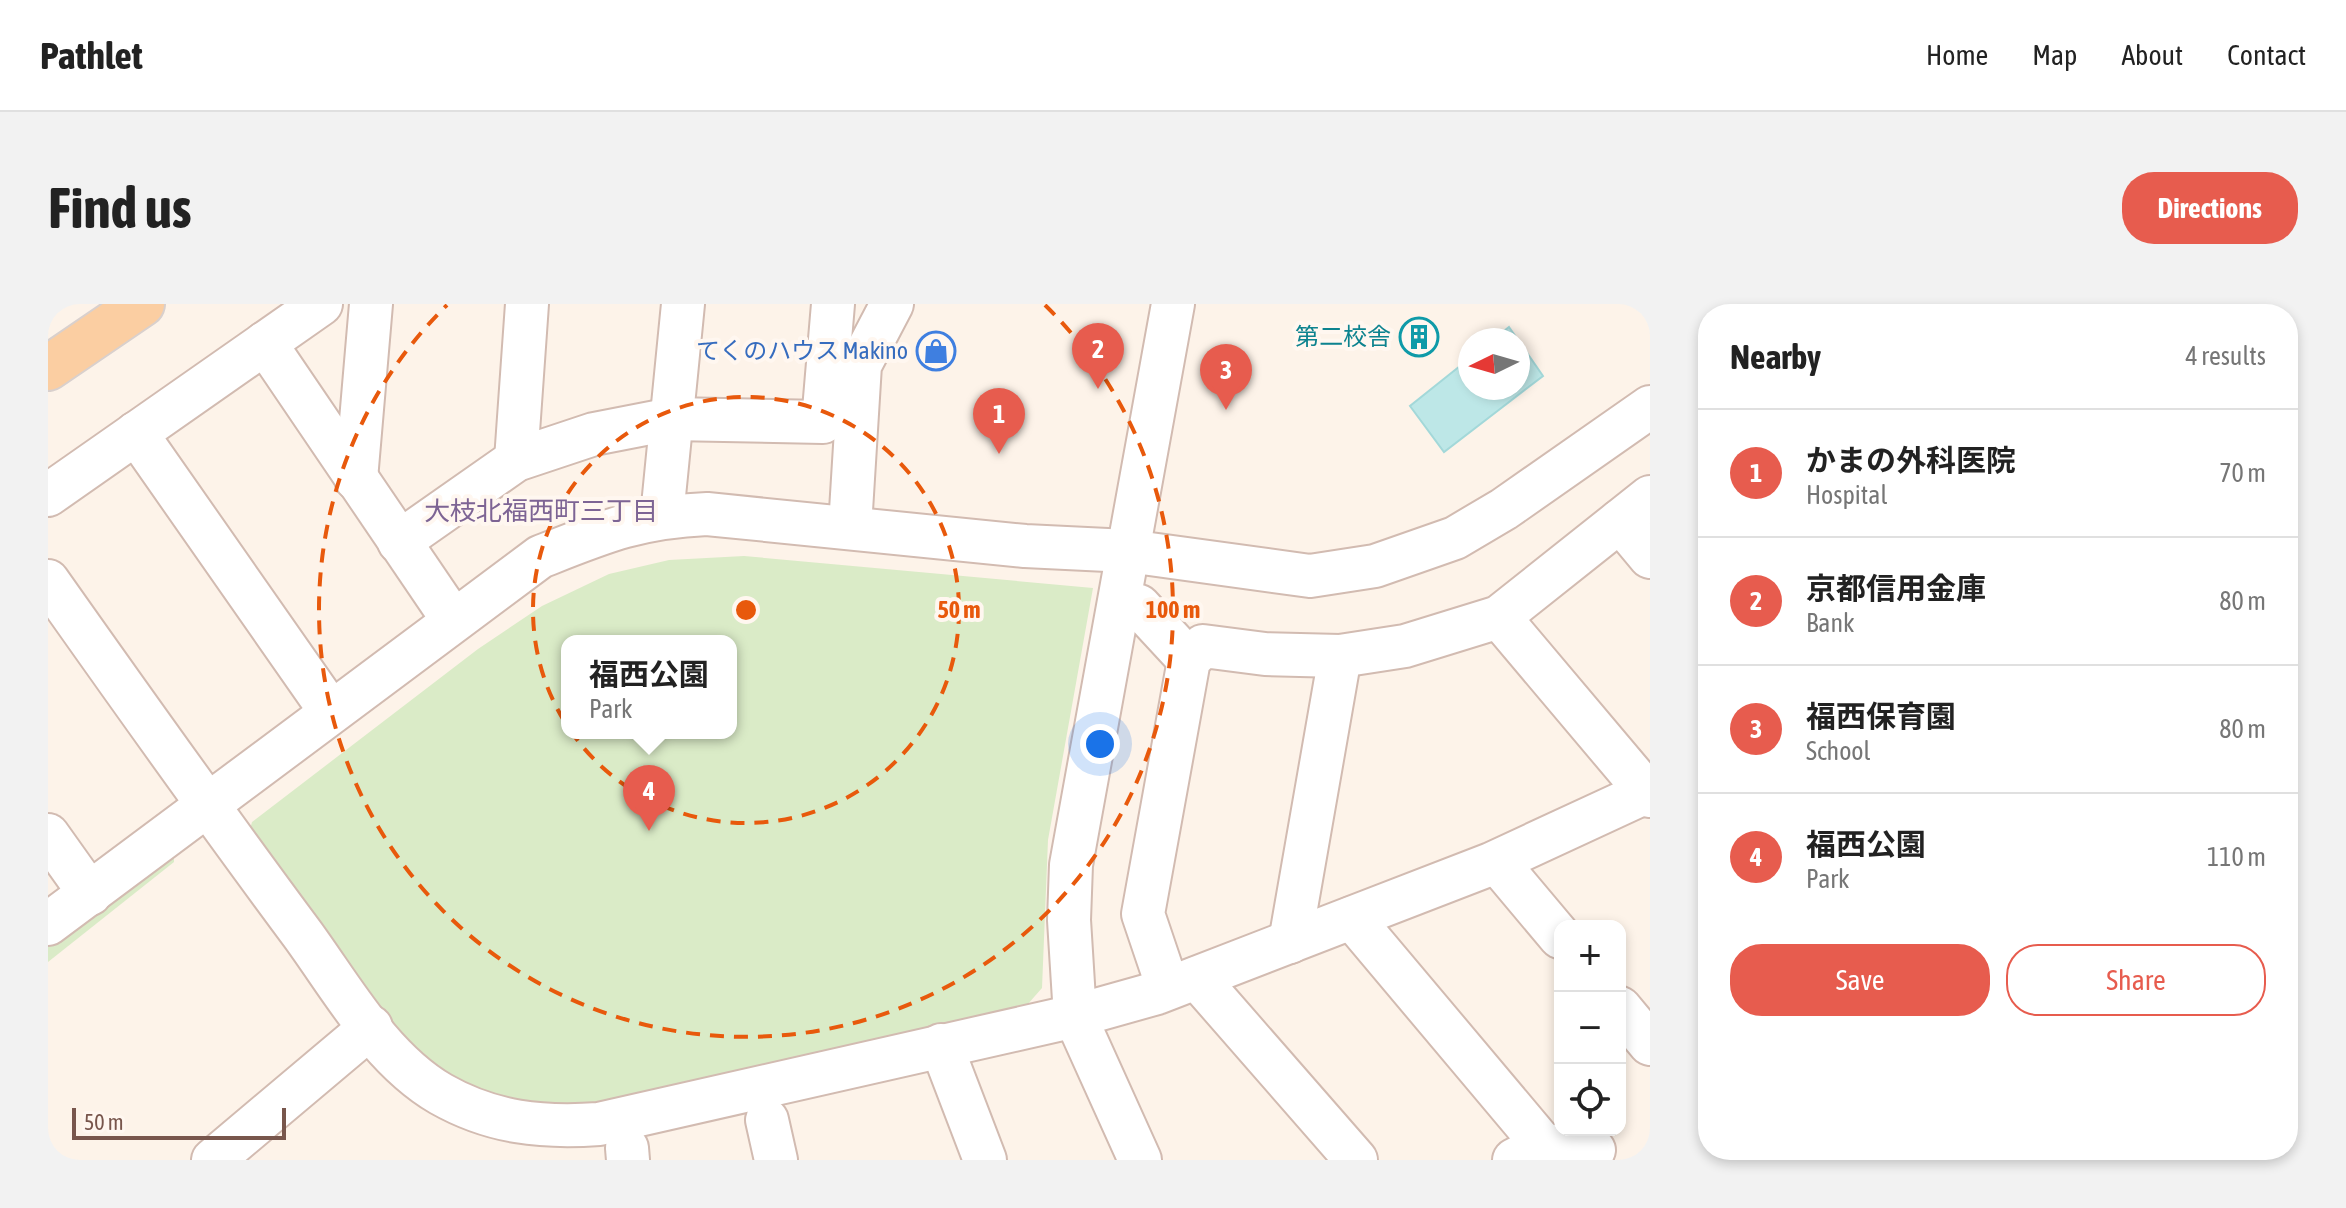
<!DOCTYPE html>
<html lang="en">
<head>
<meta charset="utf-8">
<style>
  body { margin:0; font-family:"Asap Condensed","Noto Sans JP",sans-serif; background:#f2f2f2; color:#222 }
  .controls { position:absolute; right:24px; bottom:24px; display:grid; overflow:hidden; border-radius:16px; box-shadow:0 4px 12px #0003 }
  .controls button { width:72px; height:72px; display:grid; place-items:center; padding:0; border:0; border-bottom:2px solid #e0e0e0; background:#fff; color:#222; font:40px sans-serif }
  .compass { position:absolute; left:1410px; top:24px; width:72px; height:72px; border-radius:50%; background:#fff; box-shadow:0 4px 12px #0003; rotate:265deg }
  .scale { position:absolute; left:24px; bottom:20px; width:214px; box-sizing:border-box; padding-left:8px; border:4px solid #78564c; border-top:0; font-size:22px; line-height:28px; white-space:nowrap; color:#78564c; -webkit-text-stroke:6px #fff7f0; paint-order:stroke }
  .you { position:absolute; left:1052px; top:440px; width:28px; height:28px; margin:-20px; border:6px solid #fff; border-radius:50%; background:#1a73e8; box-shadow:0 0 0 12px #1a73e833 }
  .badge { display:grid; place-items:center; width:52px; height:52px; border-radius:50%; background:#e75c4e; color:#fff; font-size:26px; font-weight:700 }
  .pin { position:absolute; translate:-50% -66px; filter:drop-shadow(0 2px 4px #0008) }
  .pin::after { content:''; position:absolute; top:42px; width:28px; height:24px; background:inherit; clip-path:polygon(0 0,100% 0,50% 100%) }
  .popup { position:absolute; left:513px; top:331px; width:176px; height:104px; box-sizing:border-box; display:grid; place-content:center; border-radius:16px; background:#fff; filter:drop-shadow(0 2px 6px #0005); font-size:26px; white-space:nowrap; color:#767676 }
  .popup b { font-size:30px; color:#222 }
  .popup::after { content:''; position:absolute; left:50%; top:100%; margin-left:-16px; border:16px solid transparent; border-top-color:#fff }
  .list { margin:0; padding:0; list-style:none }
  h2 { display:flex; justify-content:space-between; align-items:center; height:104px; margin:0; padding:0 32px; font-size:34px }
  h2 small { font-size:26px; font-weight:400; color:#767676 }
  .list li { display:grid; grid-template-columns:52px 1fr auto; gap:24px; align-items:center; box-sizing:border-box; height:128px; padding:0 32px; border-top:2px solid #e0e0e0 }
  .list b { display:block; font-size:30px; white-space:nowrap }
  .list p { margin:0; font-size:26px; white-space:nowrap; color:#767676 }
  .list em { font-size:26px; font-style:normal; color:#767676 }
  .actions { display:flex; gap:16px; padding:24px 32px }
  .actions a { flex:1; padding:18px 0; border:2px solid #e75c4e; border-radius:32px; text-align:center; font-size:28px; color:#e75c4e }
  .actions .main { background:#e75c4e; color:#fff }
  .icon { flex:none; width:44px; height:44px; fill:none; stroke:currentColor; stroke-width:2; stroke-linecap:round; stroke-linejoin:round }
  .map { position:relative; flex:none; width:1602px; height:856px; overflow:hidden; border-radius:32px }
  header { display:flex; align-items:center; gap:48px; box-sizing:border-box; height:112px; padding:0 40px; background:#fff; border-bottom:2px solid #e0e0e0 }
  header strong { font-size:38px }
  nav { display:flex; gap:44px; margin-inline-start:auto; font-size:28px }
  .intro { display:flex; align-items:center; justify-content:space-between; box-sizing:border-box; height:192px; padding:0 48px }
  h1 { margin:0; font-size:56px }
  .button { padding:20px 36px; border-radius:32px; background:#e75c4e; color:#fff; font-size:28px; font-weight:700 }
  main { display:flex; gap:48px; padding:0 48px }
  aside { flex:1; background:#fff; border-radius:32px; box-shadow:0 4px 12px #0003 }
  .map>svg:first-child { display:block }
</style>
</head>
<body>
<header>
<strong>Pathlet</strong>
<nav><a>Home</a><a>Map</a><a>About</a><a>Contact</a></nav>
</header>
<div class="intro"><h1>Find us</h1><a class="button">Directions</a></div>
<main>
<div class="map">
<svg width="1602" height="856" viewBox="0 0 1602 856">
  <rect width="100%" height="100%" fill="#fdf3e9"/>
  <g fill="#daebc7" fill-rule="evenodd">
    <path d="M 696,252 L 1045,284 L 1000,536 L 994,684 L 972,709 L 518,811 L 445,796 L 376,759 L 337,715 L 199,536 L 204,518 L 430,345 L 494,302 L 561,270 L 621,256 ZM 519,337 L 683,337 L 683,429 L 519,429 Z"/>
    <path d="M 126,546 L 126,558 L 0,658 L 0,643 Z"/>
  </g>
  <path fill="#bde7e7" stroke="#a3d8d9" stroke-width="2" d="M 1461,23 L 1495,72 L 1396,148 L 1362,102 L 1422,54 L 1422,84 L 1470,84 L 1470,36 L 1445,36 Z"/>
  <g fill="none" stroke-linecap="round" stroke-linejoin="round">
    <defs>
      <g id="minor">
        <path d="M 217,39 L 405,316"/>
        <path d="M 88,129 L 283,408"/>
        <path d="M 468,156 L 479,0"/>
        <path d="M 308,175 L 323,0"/>
        <path d="M 0,191 L 273,0"/>
        <path d="M 614,212 L 635,0"/>
        <path d="M 1572,217 L 1602,253"/>
        <path d="M 802,223 L 812,61 L 844,0"/>
        <path d="M 351,238 L 468,156 L 546,130 L 623,115 L 775,118 L 785,0"/>
        <path d="M 0,277 C 84,396 168,514 255,631 C 295,686 333,755 393,790 C 444,819 494,824 551,820 L 1027,712 L 1109,689 L 1443,560 L 1592,491 L 1602,483"/>
        <path d="M 1091,302 L 1141,356"/>
        <path d="M 1451,313 L 1602,492"/>
        <path d="M 0,531 L 42,590"/>
        <path d="M 1449,558 L 1512,633"/>
        <path d="M 1304,614 L 1495,841"/>
        <path d="M 0,620 L 492,253 C 555,228 590,213 659,210 L 977,242 L 1080,247 L 1262,272 L 1327,262 L 1407,234 L 1456,205 L 1602,103"/>
        <path d="M 1242,638 L 1292,352"/>
        <path d="M 1149,674 L 1308,856"/>
        <path d="M 1120,684 L 1095,610 L 1141,356 L 1155,342 L 1217,350 L 1292,352 L 1357,342 L 1451,313 L 1602,193"/>
        <path d="M 1572,704 L 1602,740"/>
        <path d="M 893,741 L 937,856"/>
        <path d="M 719,816 L 728,856"/>
        <path d="M 579,844 L 580,856"/>
        <path d="M 165,856 L 323,723"/>
        <path d="M 1092,856 L 1027,712 L 1021,616 L 1023,561 L 1125,0"/>
        <path d="M 1466,856 L 1495,841 L 1546,846"/>
      </g>
      <path id="major" d="M 0,64 L 94,0"/>
    </defs>
    <use href="#minor" stroke="#d2bbb1" stroke-width="46"/>
    <use href="#major" stroke="#d9d0cd" stroke-width="48"/>
    <use href="#minor" stroke="#fff" stroke-width="42"/>
    <use href="#major" stroke="#fbcea2" stroke-width="44"/>
  </g>
  <g fill="none" stroke="#e8590c" stroke-width="4" stroke-dasharray="14 10">
    <circle cx="698" cy="306" r="213"/>
    <path d="M997 1A427 427 0 1 1 399 1"/>
  </g>
  <defs>
    <symbol id="building-ring" viewBox="-11 -11 22 22"><circle r="9.5" fill="#fff7f0" stroke="#0f9aa8" stroke-width="1.5"/><path d="M-4-6H4V6H1V3H-1V6H-4ZM-2.5-4.3h1.7v1.8h-1.7ZM.8-4.3h1.7v1.8H.8ZM-2.5-1h1.7V.8h-1.7ZM.8-1h1.7V.8H.8Z" fill="#0f9aa8"/></symbol>
    <symbol id="shop-ring" viewBox="-11 -11 22 22"><circle r="9.5" fill="#fff7f0" stroke="#3f7fe0" stroke-width="1.5"/><path d="M-5-2.5h2.3a2.7 3.5 0 0 1 5.4 0H5L5.5 6h-11ZM-1.5-2.5h3a1.5 2.3 0 0 0-3 0Z" fill="#3f7fe0"/></symbol>
  </defs>
  <g fill-rule="evenodd">
    <use href="#building-ring" x="1349" y="11" width="44" height="44"/>
    <use href="#shop-ring" x="866" y="25" width="44" height="44"/>
  </g>
  <g text-anchor="middle" stroke-width="8" stroke-linejoin="round" paint-order="stroke">
    <g font-size="24" fill="#0d838f" stroke="#fff7f0" text-anchor="end">
      <text x="1343" y="41">第二校舎</text>
    </g>
    <g font-size="24" fill="#366cbe" stroke="#fff7f0" text-anchor="end">
      <text x="860" y="55">てくのハウス Makino</text>
    </g>
    <g font-size="26" fill="#7d6494" stroke="#fff7f0">
      <text x="493" y="216">大枝北福西町三丁目</text>
    </g>
  </g>
  <circle cx="698" cy="306" r="12" fill="#e8590c" stroke="#fff7f0" stroke-width="4"/>
  <g font-size="24" text-anchor="middle" font-weight="bold" fill="#e8590c" stroke="#fff7f0" stroke-width="8" stroke-linejoin="round" paint-order="stroke">
    <text x="911" y="314">50 m</text>
    <text x="1125" y="314">100 m</text>
  </g>
</svg>
<div class="controls">
<button>+</button>
<button>−</button>
<button><svg class="icon" aria-label="locate" viewBox="0 0 24 24"><circle cx="12" cy="12" r="6"/><path d="M12 2v4M12 18v4M2 12h4M18 12h4"/></svg></button>
</div>
<svg class="compass" viewBox="-18 -18 36 36"><path d="M0-13l5 13h-10z" fill="#e53935"/><path d="M0 13l5-13h-10z" fill="#767676"/></svg>
<div class="scale">50 m</div>
<div class="you"></div>
<div class="pin badge" style="left:951px;top:150px">1</div>
<div class="pin badge" style="left:1050px;top:85px">2</div>
<div class="pin badge" style="left:1178px;top:106px">3</div>
<div class="pin badge" style="left:601px;top:527px">4</div>
<div class="popup"><b>福西公園</b>Park</div>
</div>
<aside>
<h2>Nearby<small>4 results</small></h2>
<ul class="list">
<li><span class="badge">1</span><div><b>かまの外科医院</b><p>Hospital</p></div><em>70 m</em></li>
<li><span class="badge">2</span><div><b>京都信用金庫</b><p>Bank</p></div><em>80 m</em></li>
<li><span class="badge">3</span><div><b>福西保育園</b><p>School</p></div><em>80 m</em></li>
<li><span class="badge">4</span><div><b>福西公園</b><p>Park</p></div><em>110 m</em></li>
</ul>
<div class="actions"><a class="main">Save</a><a>Share</a></div>
</aside>
</main>
</body>
</html>
